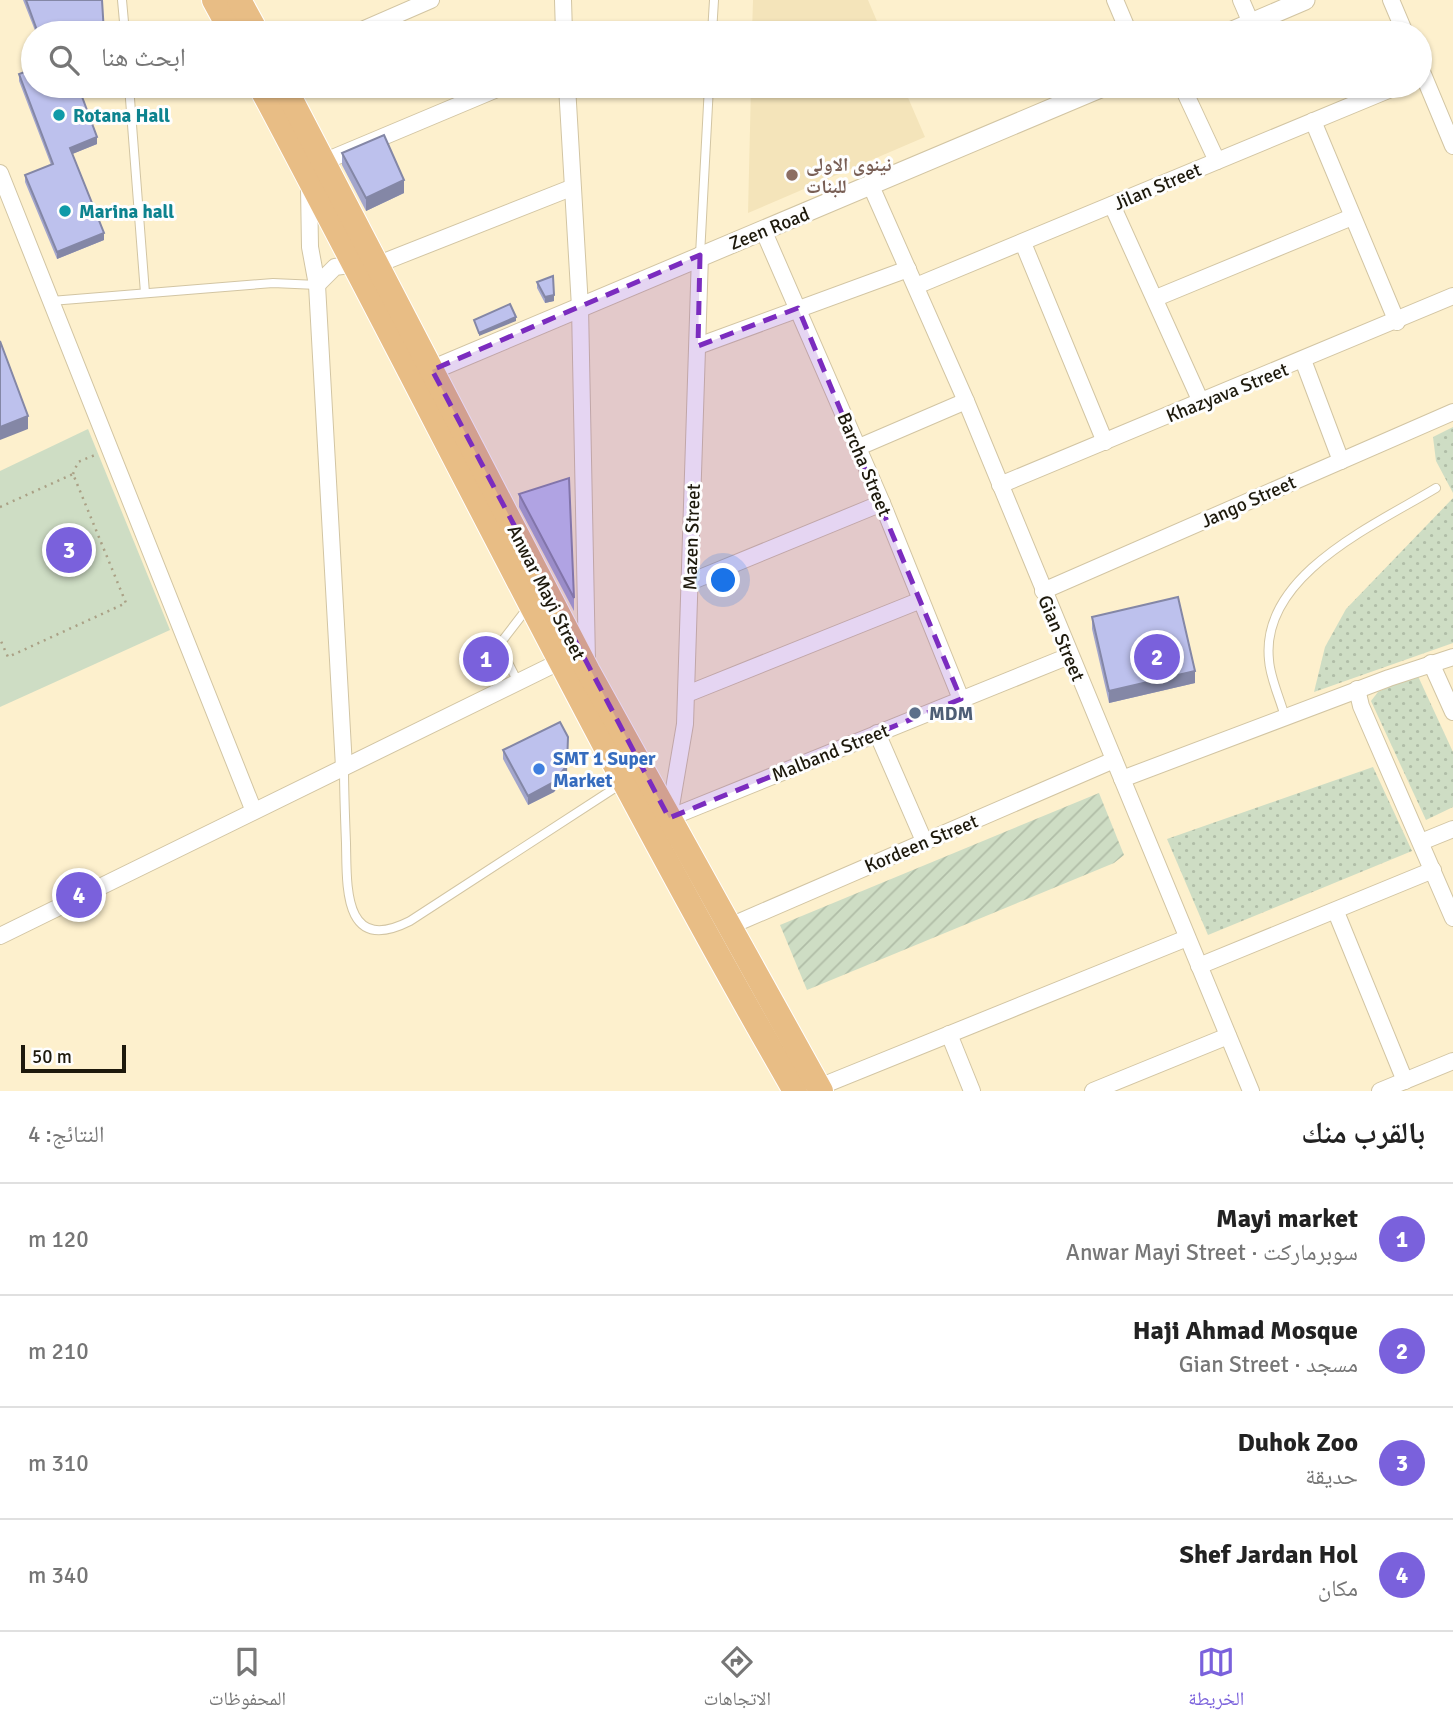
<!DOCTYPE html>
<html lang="ar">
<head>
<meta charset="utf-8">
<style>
  body { margin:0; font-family:Signika,"Noto Naskh Arabic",sans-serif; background:#f2f2f2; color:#222; direction:rtl }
  .scale { position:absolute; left:21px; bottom:18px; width:105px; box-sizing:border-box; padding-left:7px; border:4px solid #1d190c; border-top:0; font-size:19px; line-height:24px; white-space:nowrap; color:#1d190c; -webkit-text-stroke:5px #fefefe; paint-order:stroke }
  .you { position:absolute; left:724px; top:581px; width:24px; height:24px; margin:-18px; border:5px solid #fff; border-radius:50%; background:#1a73e8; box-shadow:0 0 0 10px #1a73e833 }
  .badge { display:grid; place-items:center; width:46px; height:46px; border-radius:50%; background:#7a61dc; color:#fff; font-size:23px; font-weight:700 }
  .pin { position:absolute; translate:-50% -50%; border:4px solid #fff; box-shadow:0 2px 7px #0006 }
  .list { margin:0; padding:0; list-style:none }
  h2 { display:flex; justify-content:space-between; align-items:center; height:91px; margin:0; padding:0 28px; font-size:30px }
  h2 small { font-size:23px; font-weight:400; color:#767676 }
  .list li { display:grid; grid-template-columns:46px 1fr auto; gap:21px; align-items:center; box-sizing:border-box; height:112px; padding:0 28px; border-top:2px solid #e0e0e0 }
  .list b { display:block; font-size:26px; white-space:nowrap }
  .list p { margin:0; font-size:23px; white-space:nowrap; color:#767676 }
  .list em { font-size:23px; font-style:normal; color:#767676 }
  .icon { flex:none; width:38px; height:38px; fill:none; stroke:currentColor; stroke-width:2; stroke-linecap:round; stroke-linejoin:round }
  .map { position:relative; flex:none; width:1453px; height:1091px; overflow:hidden; direction:ltr }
  .search { position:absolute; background:#fff; box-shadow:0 2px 5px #0004; left:21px; right:21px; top:21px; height:77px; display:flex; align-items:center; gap:18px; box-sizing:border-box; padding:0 24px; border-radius:38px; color:#767676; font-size:26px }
  .sheet { height:539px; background:#fff }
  nav { display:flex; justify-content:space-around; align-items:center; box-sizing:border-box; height:98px; border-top:2px solid #e0e0e0; background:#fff; font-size:19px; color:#767676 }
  nav a { display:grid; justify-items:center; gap:4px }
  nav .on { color:#7a61dc }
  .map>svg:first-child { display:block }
</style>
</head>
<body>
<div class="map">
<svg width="1453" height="1091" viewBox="0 0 1453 1091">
  <defs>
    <pattern id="grass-dots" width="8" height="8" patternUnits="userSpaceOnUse" patternTransform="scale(1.75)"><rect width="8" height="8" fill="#ceddc4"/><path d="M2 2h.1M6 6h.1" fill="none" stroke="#b0bda7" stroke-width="1.8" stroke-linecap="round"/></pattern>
    <pattern id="garden-furrows" width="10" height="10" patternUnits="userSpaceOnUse" patternTransform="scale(1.75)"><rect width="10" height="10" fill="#ceddc4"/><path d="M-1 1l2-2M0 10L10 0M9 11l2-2" fill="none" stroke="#b0bda7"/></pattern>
  </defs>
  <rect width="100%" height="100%" fill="#fdf0cd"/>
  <g fill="#f4e4ba">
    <path d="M 753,0 L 868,0 L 882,33 L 752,33 Z"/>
    <path d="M 751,86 L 903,86 L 925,137 L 748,213 Z"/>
  </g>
  <g fill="url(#grass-dots)">
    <path d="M 1453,427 L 1453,493 L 1436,461 L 1433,437 Z"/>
    <path d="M 1453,498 L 1453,643 L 1314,692 L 1325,647 L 1346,609 Z"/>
    <path d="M 1417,674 L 1453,752 L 1453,807 L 1426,820 L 1371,701 L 1378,692 Z"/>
    <path d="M 1373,767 L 1412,851 L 1208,935 L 1167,839 Z"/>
  </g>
  <path fill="#ceddc4" d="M 88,429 L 170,630 L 0,707 L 0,471 Z"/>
  <path fill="url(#garden-furrows)" d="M 1099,793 L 1124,855 L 1114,863 L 807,990 L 780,925 Z"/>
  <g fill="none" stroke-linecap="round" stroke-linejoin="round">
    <defs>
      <g id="service">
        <path d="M 122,0 L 125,33"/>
        <path d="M 712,33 L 714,0"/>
        <path d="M 129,86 L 145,293"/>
        <path d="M 700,255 L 709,86"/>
        <path d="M 51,301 L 273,283 L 317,285"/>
        <path d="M 518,682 L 499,645 L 529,606"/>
        <path d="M 1285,717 C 1280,698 1270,678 1269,660 C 1260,575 1375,525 1436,488"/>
        <path d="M 344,767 C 344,792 345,818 346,843 C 347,887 343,955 410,921 L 621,784"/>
      </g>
      <g id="minor">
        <path d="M 563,0 L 564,33"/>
        <path d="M 1115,0 L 1129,33"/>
        <path d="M 1241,0 L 1251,23"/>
        <path d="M 1391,0 L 1405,33"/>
        <path d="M 355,33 L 431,0"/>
        <path d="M 1420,67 L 1453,146"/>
        <path d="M 567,86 L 580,307 L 587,662"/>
        <path d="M 1182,86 L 1217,161"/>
        <path d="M 1313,121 L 1397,322"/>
        <path d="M 323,162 L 504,86"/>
        <path d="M 0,173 L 253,809"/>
        <path d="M 871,186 L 966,401 L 1251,1091"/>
        <path d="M 309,187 L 310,247 L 317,285 L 344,767"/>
        <path d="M 1112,205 L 1201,402"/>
        <path d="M 764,232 L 882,503 L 961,699"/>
        <path d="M 1023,243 L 1105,442"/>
        <path d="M 376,265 L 571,188"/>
        <path d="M 317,285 L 335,267 L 356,264"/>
        <path d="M 916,286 L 1398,86"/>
        <path d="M 1156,298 L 1352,217"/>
        <path d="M 698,346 L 908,269"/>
        <path d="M 1303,360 L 1341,461"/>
        <path d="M 859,447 L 966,401"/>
        <path d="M 1000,485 L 1453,296"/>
        <path d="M 690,582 L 882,503"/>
        <path d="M 1043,591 L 1453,412"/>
        <path d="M 1431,663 L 1453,712"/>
        <path d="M 1357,689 L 1361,706 L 1453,918"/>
        <path d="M 687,694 L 921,600"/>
        <path d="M 877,733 L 924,841"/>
        <path d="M 1122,779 L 1389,678 L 1453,657"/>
        <path d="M 669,818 L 685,724 L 700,255"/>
        <path d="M 669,818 L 1069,656"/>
        <path d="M 1421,842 L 1453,829"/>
        <path d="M 1336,912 L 1405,1081"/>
        <path d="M 730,926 L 1114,760"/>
        <path d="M 0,936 L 561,661"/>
        <path d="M 1199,966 L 1433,870"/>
        <path d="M 949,1034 L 972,1091"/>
        <path d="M 819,1087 L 1187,938"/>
        <path d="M 1093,1091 L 1228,1036"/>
        <path d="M 1380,1091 L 1453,1061"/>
      </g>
      <g id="tertiary">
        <path d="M 1228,33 L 1305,0"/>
        <path d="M 432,370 L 1105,86"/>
      </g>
      <g id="primary">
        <path d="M 214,0 L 232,33"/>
        <path d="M 239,0 L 257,33"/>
        <path d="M 260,86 C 439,421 605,762 795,1091"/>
        <path d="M 284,86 L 588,671 L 821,1091"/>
      </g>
    </defs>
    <use href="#service" stroke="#d2c5a3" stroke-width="10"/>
    <use href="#minor" stroke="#d2c5a3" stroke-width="18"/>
    <use href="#tertiary" stroke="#d2c5a3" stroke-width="21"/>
    <use href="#primary" stroke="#fff" stroke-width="26"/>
    <g stroke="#aaa085" stroke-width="2.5" stroke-dasharray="2 5" stroke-linecap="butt">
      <path d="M 73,474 L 78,462 L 95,455"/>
      <path d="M 0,507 L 73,474 L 126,603 L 8,657 L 0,639"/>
    </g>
    <use href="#service" stroke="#fff" stroke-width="8"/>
    <use href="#minor" stroke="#fff" stroke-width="16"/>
    <use href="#tertiary" stroke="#fff" stroke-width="19"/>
    <use href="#primary" stroke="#e8bd85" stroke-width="24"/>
  </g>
  <g fill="#a3a6cc">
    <path d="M 23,0 L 102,0 L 104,33 L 36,33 Z"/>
    <path d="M 19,74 L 97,144 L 72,154 L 104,240 L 57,259 L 25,182 L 25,175 L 51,165 L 19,81 Z"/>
    <path d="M 342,153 L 404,193 L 366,211 L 342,165 Z"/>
    <path d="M 537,282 L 554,301 L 545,303 L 537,288 Z"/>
    <path d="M 519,494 L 574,598 L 574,611 L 519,507 Z"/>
    <path d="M 1092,617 L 1195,683 L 1109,703 L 1092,629 Z"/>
    <path d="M 503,750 L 567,775 L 554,792 L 528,805 L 503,759 Z"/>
  </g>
  <g fill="#8487a6">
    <path d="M 97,137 L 97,144 L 70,155 L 70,148 Z"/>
    <path d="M 404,180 L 404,193 L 366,211 L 366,198 Z"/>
    <path d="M 104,233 L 104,240 L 57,259 L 57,252 Z"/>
    <path d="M 554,295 L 554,301 L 545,303 L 545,297 Z"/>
    <path d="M 516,317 L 516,321 L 479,336 L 479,333 Z"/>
    <path d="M 28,416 L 28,429 L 0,440 L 0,427 Z"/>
    <path d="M 1195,671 L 1195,683 L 1109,703 L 1109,691 Z"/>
    <path d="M 568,737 L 567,775 L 554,792 L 528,805 L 528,796 Z"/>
  </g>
  <g fill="#bdc1ed" stroke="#8487a6" stroke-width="2">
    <path d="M 26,0 L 102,0 L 104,33 L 38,33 Z"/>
    <path d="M 33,69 L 33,86 L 78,86 L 97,137 L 70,148 L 104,233 L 57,252 L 25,175 L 53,164 L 19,74 Z"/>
    <path d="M 384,135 L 404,180 L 366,198 L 342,153 Z"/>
    <path d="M 553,276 L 554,295 L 545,297 L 537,282 Z"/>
    <path d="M 510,304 L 516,317 L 479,333 L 474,320 Z"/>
    <path d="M 0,341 L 28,416 L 0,427 Z"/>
    <path d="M 569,478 L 574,598 L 519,494 Z"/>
    <path d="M 1178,597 L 1195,671 L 1109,691 L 1092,617 Z"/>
    <path d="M 560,722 L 568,737 L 567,765 L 554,782 L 528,796 L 503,750 Z"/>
  </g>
  <path fill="#7b2cbf" fill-opacity="0.2" stroke="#7b2cbf" stroke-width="5" stroke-dasharray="14 9" stroke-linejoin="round" d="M 700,255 L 698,346 L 798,308 L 961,699 L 669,818 L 432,370 Z"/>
  <g fill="#0f9aa8" stroke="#fefefe" stroke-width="2.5">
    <circle cx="59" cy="115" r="7"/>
    <circle cx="65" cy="211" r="7"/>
  </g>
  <circle fill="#8d6e63" stroke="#fefefe" stroke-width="2.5" cx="792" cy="175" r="7"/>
  <circle fill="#5c6f8a" stroke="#fefefe" stroke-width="2.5" cx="915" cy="713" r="7"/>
  <circle fill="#3f7fe0" stroke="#fefefe" stroke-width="2.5" cx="539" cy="769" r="7"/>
  <g text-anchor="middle" stroke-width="6" stroke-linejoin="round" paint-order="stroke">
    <g font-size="19" font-weight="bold" fill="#0d838f" stroke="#fefefe" text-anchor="start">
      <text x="73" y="122">Rotana Hall</text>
      <text x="79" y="218">Marina hall</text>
    </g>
    <g font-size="19" font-weight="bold" fill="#785e54" stroke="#fefefe" text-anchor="start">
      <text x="806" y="171">نينوى الاولى<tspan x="806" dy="22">للبنات</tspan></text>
    </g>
    <g font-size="19" fill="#1d190c" stroke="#fefefe">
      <text transform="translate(1157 186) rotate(-23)" y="7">Jilan Street</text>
      <text transform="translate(769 228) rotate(-22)" y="7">Zeen Road</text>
      <text transform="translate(1227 392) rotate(-22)" y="7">Khazyava Street</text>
      <text transform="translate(865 464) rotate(67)" y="7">Barcha Street</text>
      <text transform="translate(1248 501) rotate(-24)" y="7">Jango Street</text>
      <text transform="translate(691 537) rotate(-88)" y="7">Mazen Street</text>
      <text transform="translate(547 592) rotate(63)" y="7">Anwar Mayi Street</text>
      <text transform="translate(1062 638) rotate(67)" y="7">Gian Street</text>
      <text transform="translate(830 752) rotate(-22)" y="7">Malband Street</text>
      <text transform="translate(921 843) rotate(-23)" y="7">Kordeen Street</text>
    </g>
    <g font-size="19" font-weight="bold" fill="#4e5e75" stroke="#fefefe" text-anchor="start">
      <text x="929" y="720">MDM</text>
    </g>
    <g font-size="19" font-weight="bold" fill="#366cbe" stroke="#fefefe" text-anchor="start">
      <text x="553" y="765">SMT 1 Super<tspan x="553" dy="22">Market</tspan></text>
    </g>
  </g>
</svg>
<div class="scale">50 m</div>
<div class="you"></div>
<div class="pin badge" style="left:486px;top:659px">1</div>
<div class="pin badge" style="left:1157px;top:657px">2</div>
<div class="pin badge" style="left:69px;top:550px">3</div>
<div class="pin badge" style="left:79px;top:895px">4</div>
<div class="search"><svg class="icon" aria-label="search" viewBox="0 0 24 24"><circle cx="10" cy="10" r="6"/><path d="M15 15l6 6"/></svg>ابحث هنا</div>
</div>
<section class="sheet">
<h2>بالقرب منك<small>النتائج: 4</small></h2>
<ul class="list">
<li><span class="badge">1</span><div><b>Mayi market</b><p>سوبرماركت · Anwar Mayi Street</p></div><em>120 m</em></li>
<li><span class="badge">2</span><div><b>Haji Ahmad Mosque</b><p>مسجد · Gian Street</p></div><em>210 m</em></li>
<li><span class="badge">3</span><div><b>Duhok Zoo</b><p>حديقة</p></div><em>310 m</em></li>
<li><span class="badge">4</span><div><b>Shef Jardan Hol</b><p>مكان</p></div><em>340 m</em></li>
</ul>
</section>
<nav>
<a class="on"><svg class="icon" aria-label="map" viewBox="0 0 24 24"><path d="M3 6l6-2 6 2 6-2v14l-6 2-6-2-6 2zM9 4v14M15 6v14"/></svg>الخريطة</a>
<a><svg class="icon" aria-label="directions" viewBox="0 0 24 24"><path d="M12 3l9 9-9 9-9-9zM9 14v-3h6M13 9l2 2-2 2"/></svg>الاتجاهات</a>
<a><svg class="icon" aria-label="saved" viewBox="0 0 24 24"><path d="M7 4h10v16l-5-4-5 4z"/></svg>المحفوظات</a>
</nav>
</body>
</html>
